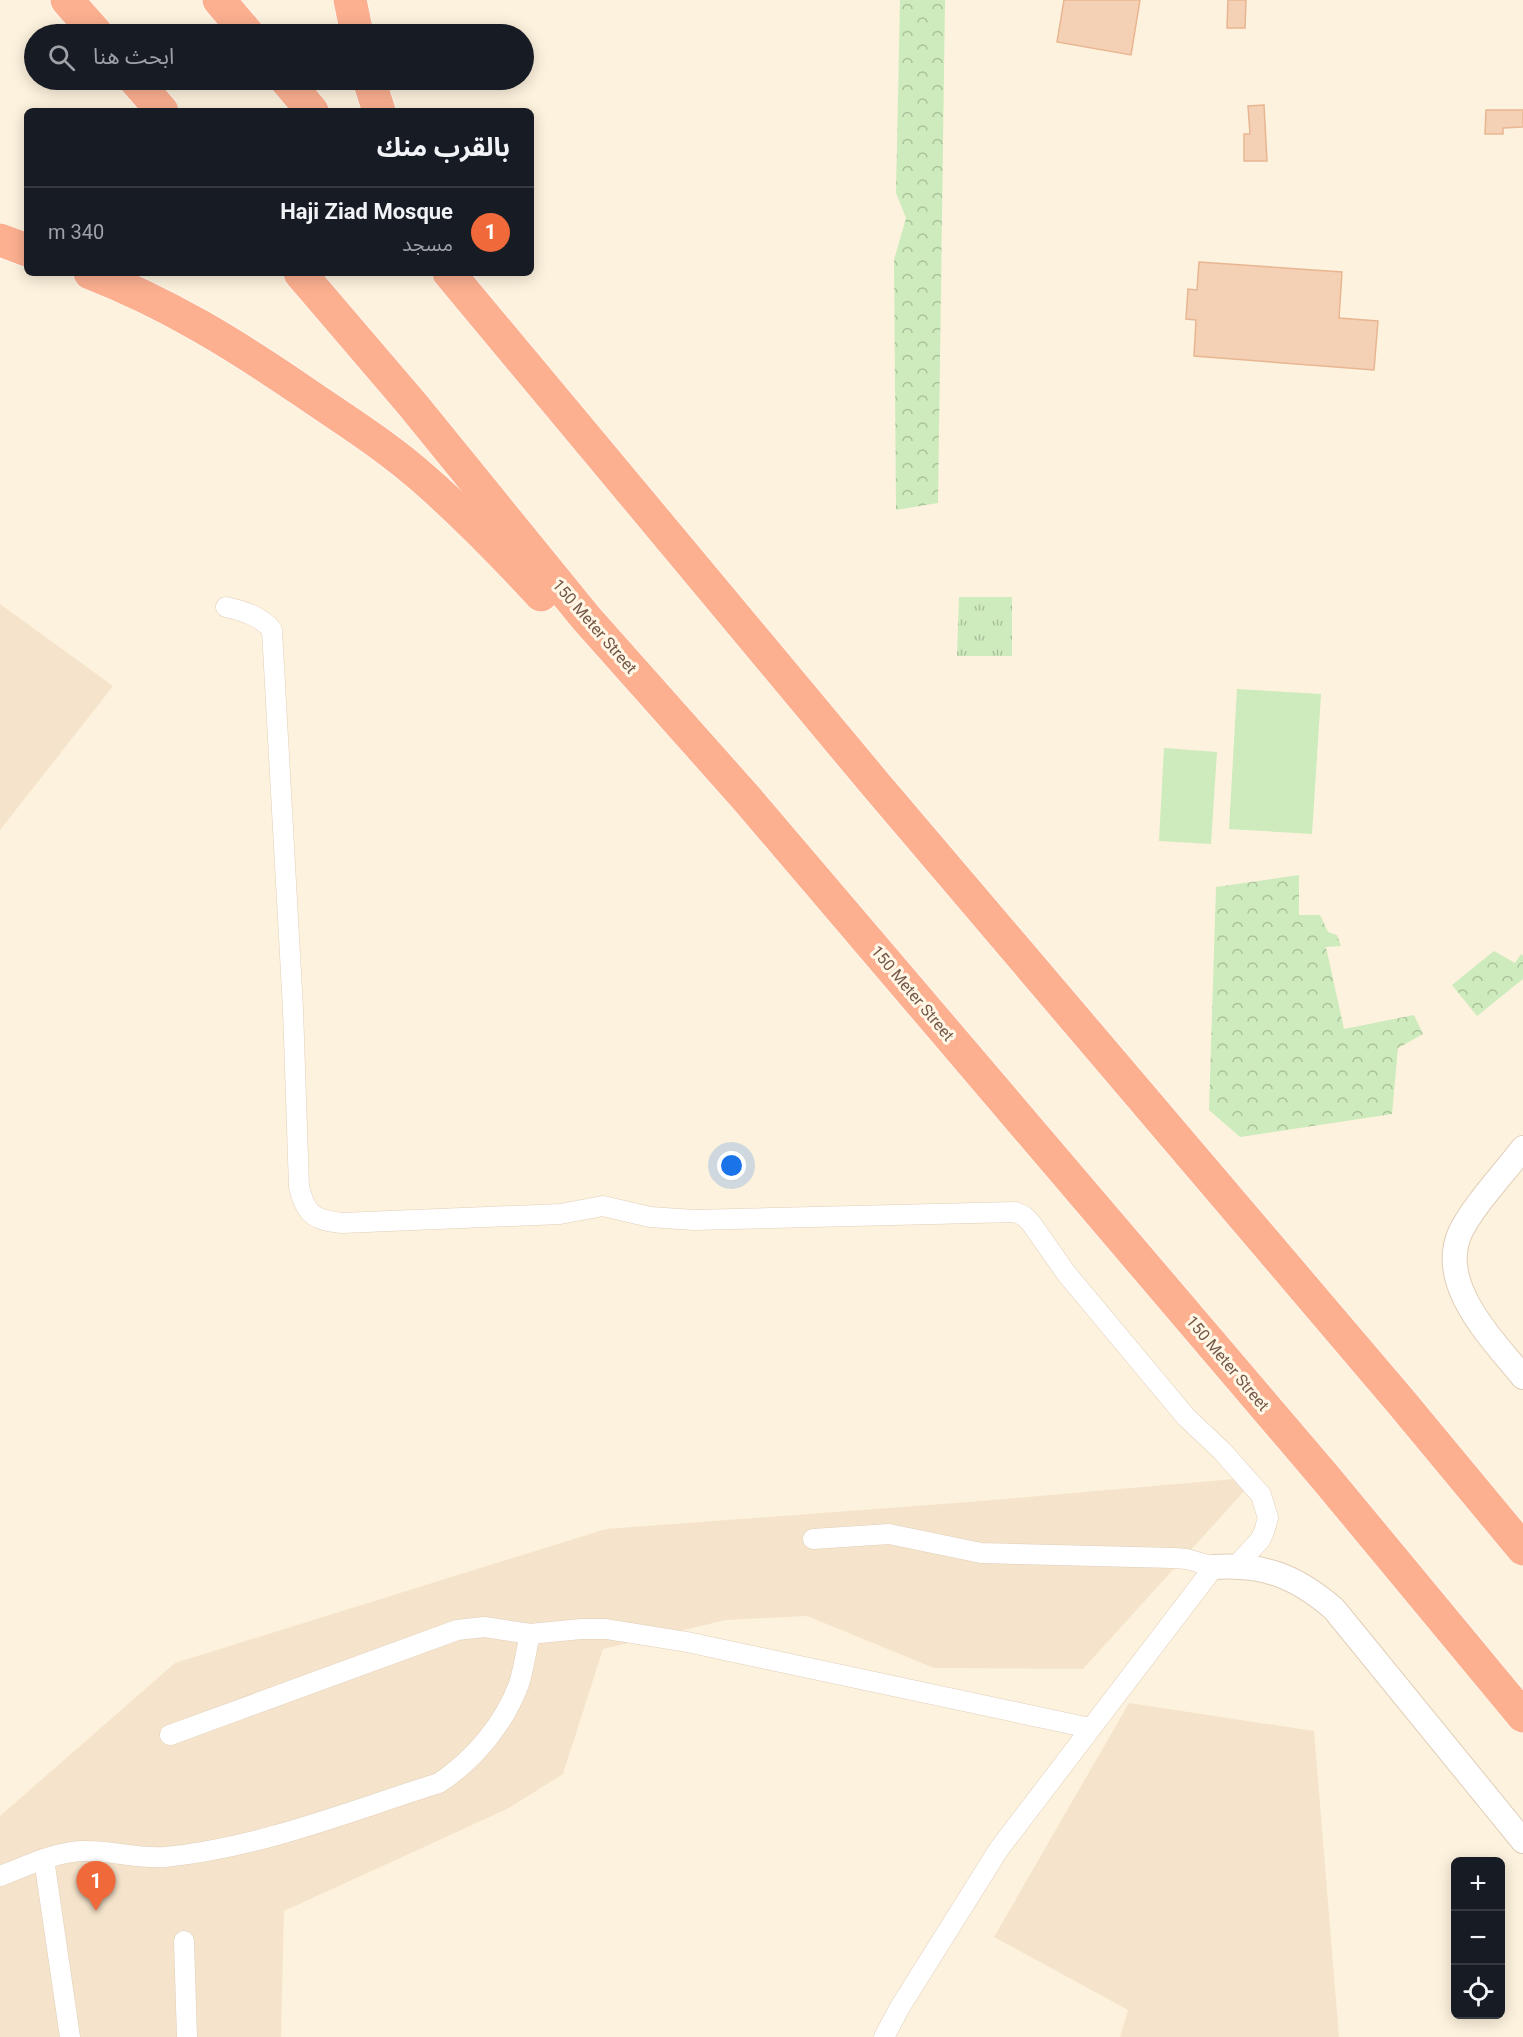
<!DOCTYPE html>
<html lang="ar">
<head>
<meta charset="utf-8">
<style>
  body { margin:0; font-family:Roboto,"Noto Sans Arabic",sans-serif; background:#242831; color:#f1f3f6; direction:rtl }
  .controls { position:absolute; right:18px; bottom:18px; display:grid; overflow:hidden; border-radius:9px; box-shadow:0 3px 15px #0003 }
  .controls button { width:54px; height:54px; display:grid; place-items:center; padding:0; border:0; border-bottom:2px solid #363941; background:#171b24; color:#f1f3f6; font:30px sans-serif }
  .you { position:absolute; left:732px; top:1166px; width:21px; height:21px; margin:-15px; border:4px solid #fff; border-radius:50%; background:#1a73e8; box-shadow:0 0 0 9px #1a73e833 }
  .badge { display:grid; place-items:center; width:39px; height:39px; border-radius:50%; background:#f0693a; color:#fff; font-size:20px; font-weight:700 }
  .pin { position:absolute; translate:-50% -50px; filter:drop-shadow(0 2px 3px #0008) }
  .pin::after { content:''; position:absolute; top:32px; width:21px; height:18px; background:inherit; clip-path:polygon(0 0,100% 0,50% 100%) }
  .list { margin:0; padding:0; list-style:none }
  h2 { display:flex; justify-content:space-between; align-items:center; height:78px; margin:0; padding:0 24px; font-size:26px }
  h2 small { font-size:20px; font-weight:400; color:#9ea1a6 }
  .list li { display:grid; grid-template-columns:39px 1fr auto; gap:18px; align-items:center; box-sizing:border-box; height:90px; padding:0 24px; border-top:2px solid #363941 }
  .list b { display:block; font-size:22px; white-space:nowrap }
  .list p { margin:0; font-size:20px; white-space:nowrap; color:#9ea1a6 }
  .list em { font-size:20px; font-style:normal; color:#9ea1a6 }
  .icon { flex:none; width:33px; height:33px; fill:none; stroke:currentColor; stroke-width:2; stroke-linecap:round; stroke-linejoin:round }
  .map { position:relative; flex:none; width:1523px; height:2037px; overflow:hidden; direction:ltr }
  .search { position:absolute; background:#171b24; box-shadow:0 3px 15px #0003; left:24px; top:24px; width:510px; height:66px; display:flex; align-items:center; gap:15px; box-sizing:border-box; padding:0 21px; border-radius:33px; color:#9ea1a6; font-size:22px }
  .panel { position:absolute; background:#171b24; box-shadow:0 3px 15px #0003; left:24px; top:108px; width:510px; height:168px; border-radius:9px; direction:rtl }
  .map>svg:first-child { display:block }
</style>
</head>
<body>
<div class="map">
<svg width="1523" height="2037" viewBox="0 0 1523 2037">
  <defs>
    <pattern id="grass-tufts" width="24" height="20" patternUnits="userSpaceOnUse" patternTransform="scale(1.5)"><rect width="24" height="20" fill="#cdebbc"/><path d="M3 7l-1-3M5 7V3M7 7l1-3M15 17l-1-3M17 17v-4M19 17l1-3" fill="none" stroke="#abc19b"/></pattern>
    <pattern id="forest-crowns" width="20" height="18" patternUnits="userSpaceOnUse" patternTransform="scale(1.5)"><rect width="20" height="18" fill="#cdebbc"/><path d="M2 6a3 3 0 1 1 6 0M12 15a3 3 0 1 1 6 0" fill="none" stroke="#abc19b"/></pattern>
  </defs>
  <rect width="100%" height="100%" fill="#fdf2dd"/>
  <g fill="#f5e4cb">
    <path d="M 0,604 L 113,686 L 0,830 Z"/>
    <path d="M 1257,1477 L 1083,1669 L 934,1668 L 807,1616 L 726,1620 L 603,1649 L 563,1774 L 507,1809 L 284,1911 L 281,2037 L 0,2037 L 0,1816 L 175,1663 L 606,1529 L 969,1502 Z"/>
    <path d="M 1129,1703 L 1314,1731 L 1339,2037 L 1120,2037 L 1128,2010 L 994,1937 Z"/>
  </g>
  <path fill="url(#grass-tufts)" d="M 959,597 L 1012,597 L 1012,656 L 957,656 Z"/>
  <g fill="url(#forest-crowns)">
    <path d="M 900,0 L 945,0 L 938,503 L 896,510 L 894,260 L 906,218 L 896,193 Z"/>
    <path d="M 1299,875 L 1299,915 L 1320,915 L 1328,932 L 1337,935 L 1341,946 L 1326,947 L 1344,1029 L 1414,1015 L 1423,1034 L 1398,1048 L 1392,1114 L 1240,1137 L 1209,1110 L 1216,887 Z"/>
    <path d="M 1494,951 L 1515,963 L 1521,954 L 1523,956 L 1523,979 L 1477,1016 L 1452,985 Z"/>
  </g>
  <g fill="#cdebbc">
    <path d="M 1237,689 L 1321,694 L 1312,834 L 1229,829 Z"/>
    <path d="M 1164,748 L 1217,752 L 1211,844 L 1159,841 Z"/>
  </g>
  <g fill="#f4d0b4" stroke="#e8b693" stroke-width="1.5">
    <path d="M 1064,0 L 1140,0 L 1131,55 L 1057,42 Z"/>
    <path d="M 1228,0 L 1246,0 L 1245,28 L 1227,28 Z"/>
    <path d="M 1264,105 L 1267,161 L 1244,161 L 1244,134 L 1250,134 L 1248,106 Z"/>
    <path d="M 1486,110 L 1523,110 L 1523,127 L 1503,128 L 1503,134 L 1485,134 Z"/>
    <path d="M 1199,262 L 1342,272 L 1339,318 L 1378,321 L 1374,370 L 1194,356 L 1196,320 L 1186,319 L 1188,289 L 1197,290 Z"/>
  </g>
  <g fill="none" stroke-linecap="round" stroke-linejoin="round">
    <defs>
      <g id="minor">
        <path d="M 226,607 C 243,611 261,616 272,630 L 293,1009 L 299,1187 C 306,1215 314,1220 342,1223 L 560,1214 L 603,1206 L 650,1217 L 694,1220 L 1015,1212 L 1024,1216 L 1031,1223 L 1066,1273 L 1186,1417 L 1222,1451 L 1261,1495 L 1268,1518 L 1264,1532 L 1260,1540 L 1236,1566"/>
        <path d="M 813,1539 L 889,1534 L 981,1553 L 1174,1558 L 1187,1559 L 1214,1567 L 999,1849 L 900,2007 L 884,2037"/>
        <path d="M 170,1735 L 457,1630 L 484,1627 L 530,1634 L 581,1629 L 606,1629 L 687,1642 L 1090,1728"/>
        <path d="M 44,1859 L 70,2037"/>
        <path d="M 0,1876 C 27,1866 58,1850 88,1851 C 113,1851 139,1859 165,1857 C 259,1848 350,1811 439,1783 C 474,1760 504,1724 519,1684 C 524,1668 526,1651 530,1634"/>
        <path d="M 184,1941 L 187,2037"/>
      </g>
      <g id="tertiary">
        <path d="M 1523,1148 C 1505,1172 1472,1207 1460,1233 C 1437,1285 1493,1340 1523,1377"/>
        <path d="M 1214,1567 C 1264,1564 1296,1576 1334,1609 L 1523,1841"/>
      </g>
      <g id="motorway">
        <path d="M 67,0 L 97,34"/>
        <path d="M 219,0 L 248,34"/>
        <path d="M 350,0 L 357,34"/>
        <path d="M 135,80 L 162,111"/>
        <path d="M 286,80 L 312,111"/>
        <path d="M 369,80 L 379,111"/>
        <path d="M 0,240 L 27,250"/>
        <path d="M 90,273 C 169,304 234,344 304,392 C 345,420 388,447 425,480 C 466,516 504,555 541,595"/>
        <path d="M 300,273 L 412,404 L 586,618 L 747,799 L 1324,1476 L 1523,1716"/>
        <path d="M 449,273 L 876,785 L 1401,1402 L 1523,1549"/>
      </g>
    </defs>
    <use href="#minor" stroke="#e1ceb9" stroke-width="21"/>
    <use href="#tertiary" stroke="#e1ceb9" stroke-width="26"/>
    <use href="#motorway" stroke="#fff" stroke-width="34"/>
    <use href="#minor" stroke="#fff" stroke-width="20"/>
    <use href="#tertiary" stroke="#fff" stroke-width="24"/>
    <use href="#motorway" stroke="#fcb090" stroke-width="33"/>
  </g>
  <g text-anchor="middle" stroke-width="6" stroke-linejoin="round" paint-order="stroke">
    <g font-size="16" fill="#745745" stroke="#fff6e5">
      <text transform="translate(595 626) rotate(49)" y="6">150 Meter Street</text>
      <text transform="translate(913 993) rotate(50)" y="6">150 Meter Street</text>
      <text transform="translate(1228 1363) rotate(50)" y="6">150 Meter Street</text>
    </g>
  </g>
</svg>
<div class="controls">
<button>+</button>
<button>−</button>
<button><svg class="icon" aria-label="locate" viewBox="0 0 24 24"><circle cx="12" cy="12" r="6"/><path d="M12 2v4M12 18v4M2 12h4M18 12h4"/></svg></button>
</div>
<div class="you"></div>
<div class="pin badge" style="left:96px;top:1911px">1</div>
<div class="search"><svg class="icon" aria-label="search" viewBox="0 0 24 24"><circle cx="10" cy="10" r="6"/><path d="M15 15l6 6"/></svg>ابحث هنا</div>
<section class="panel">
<h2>بالقرب منك<small></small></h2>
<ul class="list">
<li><span class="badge">1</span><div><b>Haji Ziad Mosque</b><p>مسجد</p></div><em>340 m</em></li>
</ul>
</section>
</div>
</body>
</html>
